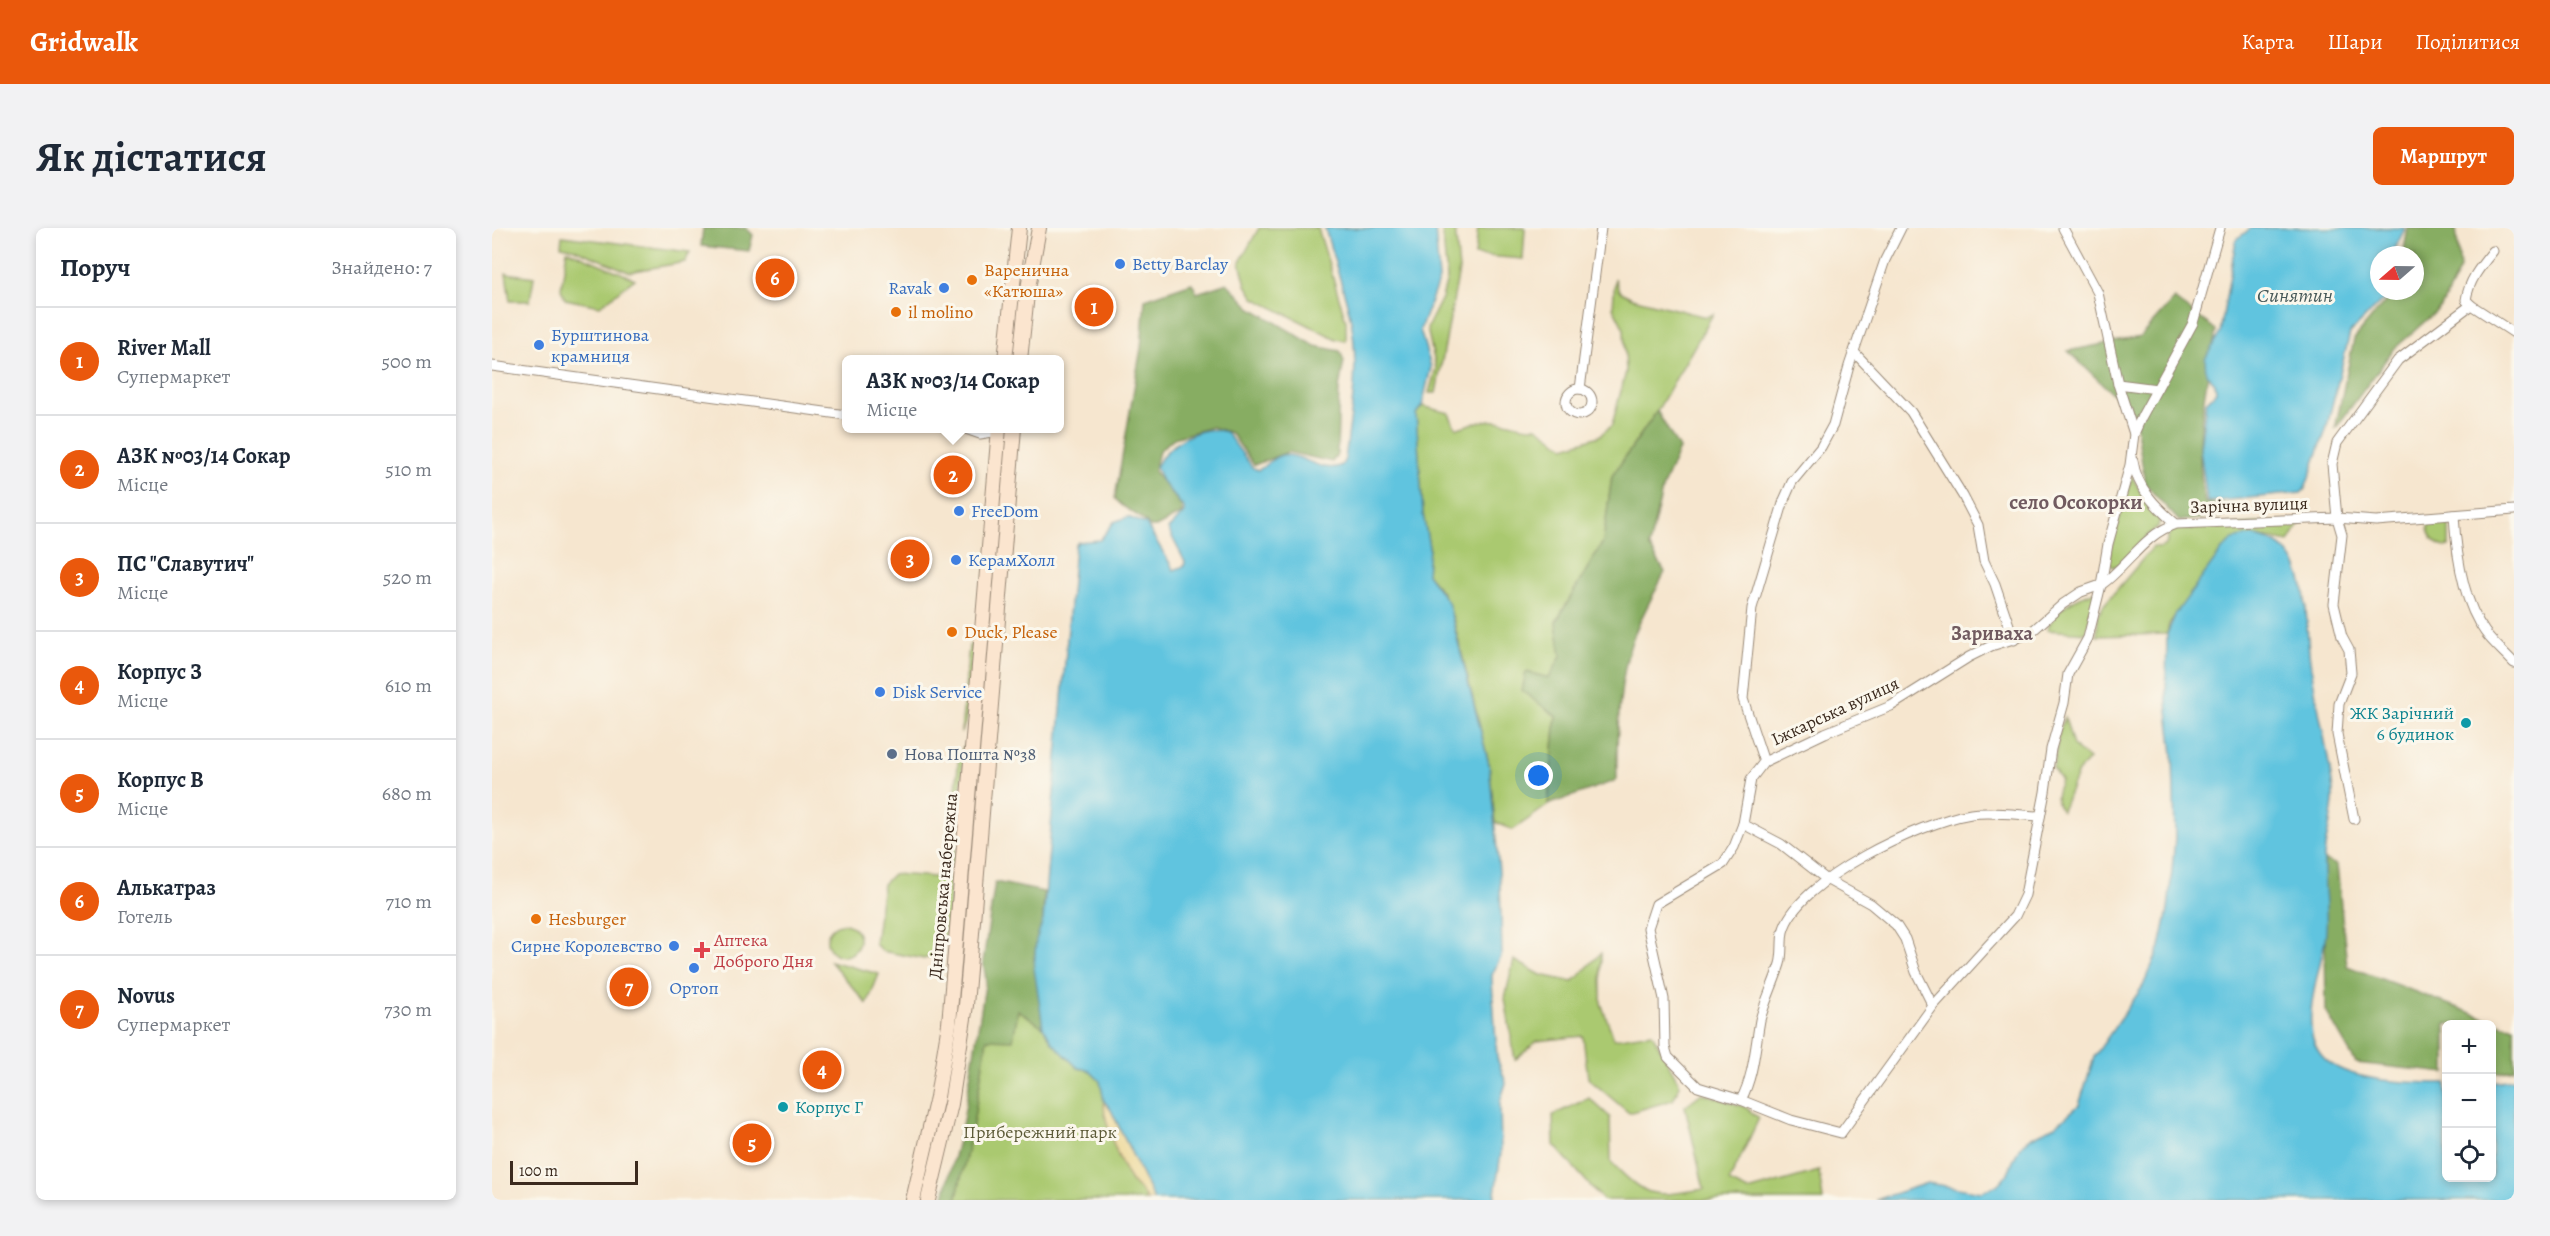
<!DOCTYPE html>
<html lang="uk">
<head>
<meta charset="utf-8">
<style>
  body { margin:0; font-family:Alegreya,serif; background:#f2f2f3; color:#1f2937 }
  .controls { position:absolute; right:18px; bottom:18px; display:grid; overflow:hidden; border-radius:9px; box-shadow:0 3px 9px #0003 }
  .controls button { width:54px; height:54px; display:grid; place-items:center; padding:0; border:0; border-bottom:2px solid #e0e1e3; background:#fff; color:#1f2937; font:30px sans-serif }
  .compass { position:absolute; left:1878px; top:18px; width:54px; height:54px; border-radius:50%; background:#fff; box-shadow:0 3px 9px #0003; rotate:250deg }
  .scale { position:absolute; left:18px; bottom:15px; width:128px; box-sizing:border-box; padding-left:6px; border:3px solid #3b2a1e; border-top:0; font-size:16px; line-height:21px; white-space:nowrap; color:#3b2a1e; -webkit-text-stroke:4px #fbf7ec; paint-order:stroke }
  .you { position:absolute; left:1047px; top:548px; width:21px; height:21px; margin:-15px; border:4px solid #fff; border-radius:50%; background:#1a73e8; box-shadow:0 0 0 9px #1a73e833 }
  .badge { display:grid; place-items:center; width:39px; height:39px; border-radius:50%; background:#ea580c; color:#fff; font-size:20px; font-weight:700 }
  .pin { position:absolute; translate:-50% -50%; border:3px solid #fff; box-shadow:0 2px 6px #0006 }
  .popup { position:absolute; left:350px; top:127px; width:222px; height:78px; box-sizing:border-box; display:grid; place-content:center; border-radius:9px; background:#fff; filter:drop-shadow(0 2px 4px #0005); font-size:20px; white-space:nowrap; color:#747a83 }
  .popup b { font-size:22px; color:#1f2937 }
  .popup::after { content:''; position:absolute; left:50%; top:100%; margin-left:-12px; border:12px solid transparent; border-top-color:#fff }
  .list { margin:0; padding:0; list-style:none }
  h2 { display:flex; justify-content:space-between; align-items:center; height:78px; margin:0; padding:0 24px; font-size:26px }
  h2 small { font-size:20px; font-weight:400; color:#747a83 }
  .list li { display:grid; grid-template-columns:39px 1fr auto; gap:18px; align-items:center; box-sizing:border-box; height:108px; padding:0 24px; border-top:2px solid #e0e1e3 }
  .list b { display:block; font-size:22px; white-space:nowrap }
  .list p { margin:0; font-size:20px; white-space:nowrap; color:#747a83 }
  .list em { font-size:20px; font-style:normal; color:#747a83 }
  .icon { flex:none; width:33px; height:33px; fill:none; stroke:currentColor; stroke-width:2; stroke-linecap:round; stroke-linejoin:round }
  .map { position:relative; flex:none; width:2022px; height:972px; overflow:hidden; border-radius:9px }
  header { display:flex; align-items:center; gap:36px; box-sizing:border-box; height:84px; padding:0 30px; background:#ea580c; color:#fff }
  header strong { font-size:28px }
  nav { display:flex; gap:33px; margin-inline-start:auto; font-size:21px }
  .intro { display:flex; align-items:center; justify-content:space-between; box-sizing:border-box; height:144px; padding:0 36px }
  h1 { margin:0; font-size:42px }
  .button { padding:15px 27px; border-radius:9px; background:#ea580c; color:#fff; font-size:21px; font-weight:700 }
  main { display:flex; gap:36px; padding:0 36px }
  aside { flex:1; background:#fff; border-radius:9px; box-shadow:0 3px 9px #0003 }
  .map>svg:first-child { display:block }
</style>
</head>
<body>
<header>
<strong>Gridwalk</strong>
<nav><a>Карта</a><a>Шари</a><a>Поділитися</a></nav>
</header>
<div class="intro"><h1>Як дістатися</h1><a class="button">Маршрут</a></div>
<main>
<aside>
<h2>Поруч<small>Знайдено: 7</small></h2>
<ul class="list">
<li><span class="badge">1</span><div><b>River Mall</b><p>Супермаркет</p></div><em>500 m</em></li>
<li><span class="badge">2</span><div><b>АЗК №03/14 Сокар</b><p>Місце</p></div><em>510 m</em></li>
<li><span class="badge">3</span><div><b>ПС &quot;Славутич&quot;</b><p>Місце</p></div><em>520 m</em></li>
<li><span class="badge">4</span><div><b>Корпус З</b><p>Місце</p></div><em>610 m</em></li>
<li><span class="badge">5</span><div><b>Корпус В</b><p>Місце</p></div><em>680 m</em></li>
<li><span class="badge">6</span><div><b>Алькатраз</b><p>Готель</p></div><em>710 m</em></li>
<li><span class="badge">7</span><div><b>Novus</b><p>Супермаркет</p></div><em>730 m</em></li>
</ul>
</aside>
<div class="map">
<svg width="2022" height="972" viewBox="0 0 2022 972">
  <rect width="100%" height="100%" fill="#fbf7ec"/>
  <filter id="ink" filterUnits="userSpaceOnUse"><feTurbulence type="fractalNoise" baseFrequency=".0167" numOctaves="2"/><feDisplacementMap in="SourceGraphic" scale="12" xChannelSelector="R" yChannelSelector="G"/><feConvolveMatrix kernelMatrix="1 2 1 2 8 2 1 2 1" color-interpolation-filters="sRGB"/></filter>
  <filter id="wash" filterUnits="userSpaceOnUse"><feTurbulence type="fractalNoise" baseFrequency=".008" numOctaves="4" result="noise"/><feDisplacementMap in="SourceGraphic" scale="24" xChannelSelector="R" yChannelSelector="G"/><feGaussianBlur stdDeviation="1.35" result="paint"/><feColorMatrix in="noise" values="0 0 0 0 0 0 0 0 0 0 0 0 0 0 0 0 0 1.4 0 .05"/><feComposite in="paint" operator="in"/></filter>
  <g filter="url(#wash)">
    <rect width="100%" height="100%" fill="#f6e6cf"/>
    <g fill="#aac970" stroke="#727a47" stroke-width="1.5">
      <path d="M 767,0 L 826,0 L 854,93 L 854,113 L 844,111 L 762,70 L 754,57 L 748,34 Z"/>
      <path d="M 950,0 L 963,0 L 967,42 L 944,165 L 937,165 L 944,140 L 935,100 L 950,70 L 955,51 Z"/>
      <path d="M 986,0 L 1033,0 L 1031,31 L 983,27 Z"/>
      <path d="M 70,8 L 198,24 L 193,34 L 137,44 L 80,20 L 69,18 Z"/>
      <path d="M 75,22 L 143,51 L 108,78 L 73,71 L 69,61 Z"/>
      <path d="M 14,45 L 42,49 L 38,73 L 18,73 Z"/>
      <path d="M 1123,50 L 1127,63 L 1140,70 L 1214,89 L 1221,86 L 1165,183 L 1120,248 L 1111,314 L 1064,394 L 1069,428 L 1057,450 L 1034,444 L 1030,463 L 1064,488 L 1056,577 L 1021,602 L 1003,594 L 997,536 L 961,390 L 950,364 L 935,346 L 937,319 L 931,286 L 924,186 L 930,178 L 957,185 L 962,197 L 966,200 C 979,196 991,191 1005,193 C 1021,194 1028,200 1045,199 L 1073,219 L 1107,208 L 1120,197 L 1134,144 L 1132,101 L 1121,79 Z"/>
      <path d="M 1640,248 L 1654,274 L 1668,291 L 1666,300 C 1648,309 1641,330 1622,339 L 1617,335 L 1618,323 Z"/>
      <path d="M 1810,293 L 1797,314 L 1760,307 L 1730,322 L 1677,396 L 1675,406 L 1605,408 L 1606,388 L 1611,378 L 1661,319 L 1668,320 L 1674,317 L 1678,303 L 1687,299 L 1701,302 L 1702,298 Z"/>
      <path d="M 1937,293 L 1957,295 L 1957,319 C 1944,320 1933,306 1937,293 Z"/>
      <path d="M 1605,363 L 1594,405 L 1555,402 C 1563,381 1583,369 1605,363 Z"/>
      <path d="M 482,413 C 481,430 478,494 469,504 L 477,418 Z"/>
      <path d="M 1573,489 L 1581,518 L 1597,531 L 1586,544 L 1570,583 C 1561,574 1564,564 1569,553 L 1561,541 L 1567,504 Z"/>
      <path d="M 473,517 L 462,639 L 458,633 L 467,525 Z"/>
      <path d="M 401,646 L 457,650 L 459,677 L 449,724 L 432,731 L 390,723 L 383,716 L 391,656 Z"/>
      <circle cx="351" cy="712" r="16"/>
      <path d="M 1109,725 L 1109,775 L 1122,811 L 1160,805 L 1188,857 L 1181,872 L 1137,885 L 1096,850 L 1091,808 L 1045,813 L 1023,832 L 1013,770 L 1022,732 L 1049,747 L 1081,754 Z"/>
      <path d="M 338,733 L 387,746 L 375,776 Z"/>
      <path d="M 526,781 L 551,799 L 561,815 L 586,840 L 597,842 L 608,853 L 618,902 L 639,953 L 651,963 L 654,972 L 464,972 L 480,902 L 495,811 L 521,811 Z"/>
      <path d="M 1210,865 L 1253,879 L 1267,890 L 1237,954 L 1256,963 L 1327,943 L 1331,972 L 1111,972 L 1062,917 L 1061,887 L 1097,870 L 1118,889 L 1119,934 C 1156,972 1161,969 1212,961 L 1193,878 Z"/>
    </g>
    <g fill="#87ad62" stroke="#616c40" stroke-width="1.5">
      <path d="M 211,0 L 254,0 L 261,7 L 257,23 L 209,18 Z"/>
      <path d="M 1916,0 L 1964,0 L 1968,40 L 1949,79 L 1901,122 L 1843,201 L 1862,111 L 1902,63 L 1923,63 L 1923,27 L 1911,27 Z"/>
      <path d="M 700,55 L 705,65 L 735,55 L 758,79 L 823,118 L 848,123 L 852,133 L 847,160 L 845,226 L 840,234 L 796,224 L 762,237 L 739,205 L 720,199 L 682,210 L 667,223 L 662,243 L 689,277 L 690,285 L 664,299 L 658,299 C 647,284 633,284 623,270 L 649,120 L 653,71 Z"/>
      <path d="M 1682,71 L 1724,102 C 1713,159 1701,217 1713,275 L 1741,277 L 1753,286 L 1687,293 L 1653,256 L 1643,187 L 1576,123 L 1648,109 Z"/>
      <path d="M 1165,183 L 1187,221 L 1171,258 L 1157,318 L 1173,344 C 1162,366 1149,388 1141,410 C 1127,448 1124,512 1125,552 L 1056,577 L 1064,488 L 1030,463 L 1034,444 L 1057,450 L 1069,428 L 1064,394 L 1111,314 L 1120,248 Z"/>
      <path d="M 1832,632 L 1845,637 L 1855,738 L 2011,797 L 2022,798 L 2022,841 L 2000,845 L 2000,796 L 1954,796 L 1954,845 L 1864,835 L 1834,783 Z"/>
      <path d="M 503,654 L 552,664 L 551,692 L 542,730 L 551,799 L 526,782 L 521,812 L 495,811 L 480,902 L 464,972 L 451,972 L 471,893 L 482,826 L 494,751 L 491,734 Z"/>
    </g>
    <path fill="#eeda9e" stroke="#94825e" stroke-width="1.5" d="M 612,873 L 619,882 L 662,972 L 654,972 C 651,962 646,962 640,954 C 628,938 611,892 612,873 Z"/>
    <g fill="#61c4df" stroke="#4e777e" stroke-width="1.5">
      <path d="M 833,0 L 943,0 L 947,51 L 928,102 L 939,139 L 930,178 L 924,186 L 931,286 L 937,319 L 935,346 L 956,374 L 997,536 L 1008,654 L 1010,726 L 1000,747 L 1000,753 L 1005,830 L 1014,855 L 1008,874 L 1009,925 L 1002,972 L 662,972 L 619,882 L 612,873 L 608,853 L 597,842 L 586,840 L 561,815 L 551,799 L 542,740 L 544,712 L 551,692 L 583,318 L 586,314 L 608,312 L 622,294 L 636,289 L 654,296 L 682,342 L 692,338 L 693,334 L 676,301 L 692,285 L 692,280 L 670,253 L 664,239 C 675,216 708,195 734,204 L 761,240 L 766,242 C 776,238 779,229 790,227 C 811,225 830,247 850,237 L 853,231 C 859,185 868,139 859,93 C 853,62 841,31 833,0 Z"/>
      <path d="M 1759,0 L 1913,0 L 1900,27 L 1887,27 L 1887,63 L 1900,63 L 1858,105 L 1834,202 L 1813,261 L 1809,265 L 1715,274 L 1708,220 L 1714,174 L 1724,164 L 1723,155 L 1714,146 L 1713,131 L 1728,105 L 1744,12 Z"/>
      <path d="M 1760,307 C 1778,311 1791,316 1801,332 C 1818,359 1813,401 1818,432 C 1824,476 1836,519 1841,563 C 1843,586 1833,607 1832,630 C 1831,655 1836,680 1834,704 C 1831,739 1803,799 1831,829 C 1854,855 1922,855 1954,855 L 1954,950 L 2000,950 L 2000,854 L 2022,851 L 2022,972 L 1384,972 L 1435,955 L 1490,964 L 1505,957 L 1515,947 L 1527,920 L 1540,909 L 1563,898 L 1587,877 L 1602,829 L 1651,758 L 1668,719 L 1676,682 L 1683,611 L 1681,526 L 1674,466 L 1675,406 L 1684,385 L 1730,322 L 1741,311 Z"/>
    </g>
  </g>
  <g filter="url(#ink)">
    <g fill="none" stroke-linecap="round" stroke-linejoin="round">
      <defs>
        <g id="minor">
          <path d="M 1571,0 L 1606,65 L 1626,156 L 1642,206"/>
          <path d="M 1979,77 L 1974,72 C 1977,52 1988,39 2001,23"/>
          <path d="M 1362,124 L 1419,184 L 1471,268 L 1486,297 L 1492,333 L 1503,356 L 1522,412"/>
          <path d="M 0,138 L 354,187"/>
          <path d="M 1626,156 L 1665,161"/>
          <circle cx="1087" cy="174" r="13"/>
          <path d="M 1088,161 L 1109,0"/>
          <path d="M 471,200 L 488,206 L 507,203"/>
          <path d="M 1641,233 C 1645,260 1663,278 1684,296 L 1845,290 L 1884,293 L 2022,282"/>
          <path d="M 1962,287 C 1964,323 1971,374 1993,404 C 2001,415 2013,425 2022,435"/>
          <path d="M 1272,534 L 1333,505 L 1399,478 L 1477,429 L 1499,418 L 1537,406 L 1571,376 L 1589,364 L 1609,357 L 1616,316 L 1638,237 L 1642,206 L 1650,188 L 1701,95 L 1728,0"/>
          <path d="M 1862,591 L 1845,506 L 1847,476 L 1859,445 L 1857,422 L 1850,409 L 1842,376 L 1850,307 L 1845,290 L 1840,236 L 1845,215 L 1906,132 L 1979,77 L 2022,105"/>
          <path d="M 1251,596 L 1259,551 L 1272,534 L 1251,471 L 1260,380 L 1292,272 L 1300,254 L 1329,219 L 1341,197 L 1357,138 L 1393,32 L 1409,0"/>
          <path d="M 1441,778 L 1424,744 L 1413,711 L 1404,697 L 1379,676 L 1334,651 L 1289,616 L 1251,596 L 1242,619 L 1231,636 L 1164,676 L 1156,700 L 1172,771 L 1173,819 L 1176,829 L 1206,859 L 1249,872 L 1299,892 L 1349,905 L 1441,778 L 1523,688 L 1533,667 L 1553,564 L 1559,521 L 1572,475 L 1576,446 L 1596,410 L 1609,357 C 1635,339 1653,305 1684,296"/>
          <path d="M 1249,872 C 1262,847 1263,820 1268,792 C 1273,773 1282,755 1288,736 C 1291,726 1289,715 1291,704 C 1304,652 1429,594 1479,586 C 1501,583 1526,587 1548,588"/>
        </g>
        <g id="secondary">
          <path d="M 513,132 L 527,0"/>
          <path d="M 528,132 L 535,66 L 547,0"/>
          <path d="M 421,972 L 445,869 L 457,796 L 507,200"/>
          <path d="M 436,972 L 459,876 L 474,777 L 522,200"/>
        </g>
      </defs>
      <use href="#minor" stroke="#988876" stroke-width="11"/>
      <use href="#secondary" stroke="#988876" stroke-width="16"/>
      <use href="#minor" stroke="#fff" stroke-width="9"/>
      <use href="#secondary" stroke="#fbe5cf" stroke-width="14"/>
    </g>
  </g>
  <g fill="#3f7fe0" stroke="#fbf7ec" stroke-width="2">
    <circle cx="628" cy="36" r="6"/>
    <circle cx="452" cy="60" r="6"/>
    <circle cx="47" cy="117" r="6"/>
    <circle cx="467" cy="283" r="6"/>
    <circle cx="464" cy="332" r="6"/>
    <circle cx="388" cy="464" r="6"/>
    <circle cx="182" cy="718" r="6"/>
    <circle cx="202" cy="740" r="6"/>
  </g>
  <g fill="#e8710a" stroke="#fbf7ec" stroke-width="2">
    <circle cx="480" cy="52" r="6"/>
    <circle cx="404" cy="84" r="6"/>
    <circle cx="460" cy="404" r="6"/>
    <circle cx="44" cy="691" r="6"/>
  </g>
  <g fill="#0f9aa8" stroke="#fbf7ec" stroke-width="2">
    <circle cx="1974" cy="495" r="6"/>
    <circle cx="291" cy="879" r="6"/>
  </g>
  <circle fill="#5c6f8a" stroke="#fbf7ec" stroke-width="2" cx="400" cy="526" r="6"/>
  <path fill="#e0444e" stroke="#fbf7ec" stroke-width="2" d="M207 713h6v6h6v6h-6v6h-6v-6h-6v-6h6z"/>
  <g text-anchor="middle" stroke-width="6" stroke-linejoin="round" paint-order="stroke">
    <g font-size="18" fill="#366cbe" stroke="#fbf7ec" text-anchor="start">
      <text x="640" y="42">Betty Barclay</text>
      <text x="440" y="66" text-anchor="end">Ravak</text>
      <text x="59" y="113">Бурштинова<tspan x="59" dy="21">крамниця</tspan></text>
      <text x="479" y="289">FreeDom</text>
      <text x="476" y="338">КерамХолл</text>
      <text x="400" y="470">Disk Service</text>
      <text x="170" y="724" text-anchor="end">Сирне Королевство</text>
      <text x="202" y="766" text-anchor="middle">Ортоп</text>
    </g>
    <g font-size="18" fill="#c56008" stroke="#fbf7ec" text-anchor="start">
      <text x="492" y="48">Варенична<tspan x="492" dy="21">«Катюша»</tspan></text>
      <text x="416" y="90">il molino</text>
      <text x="472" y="410">Duck, Please</text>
      <text x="56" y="697">Hesburger</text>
    </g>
    <g font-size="18" fill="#3b2a1e" stroke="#fbf7ec">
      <text transform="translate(1757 277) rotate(-2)" y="6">Зарічна вулиця</text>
      <text transform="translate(1343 483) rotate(-25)" y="6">Іжкарська вулиця</text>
      <text transform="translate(451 658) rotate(-85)" y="6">Дніпровська набережна</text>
    </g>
    <g font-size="18" fill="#0d838f" stroke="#fbf7ec" text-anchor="end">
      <text x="1962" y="491">ЖК Зарічний<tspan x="1962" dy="21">6 будинок</tspan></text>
      <text x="303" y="885" text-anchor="start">Корпус Г</text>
    </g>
    <g font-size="18" fill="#4e5e75" stroke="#fbf7ec" text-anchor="start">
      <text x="412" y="532">Нова Пошта №38</text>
    </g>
    <g font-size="18" fill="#be3a42" stroke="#fbf7ec" text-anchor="start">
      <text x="222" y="718">Аптека<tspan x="222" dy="21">Доброго Дня</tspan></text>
    </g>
    <g font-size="18" fill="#5c5a37" stroke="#fbf7ec">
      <text x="548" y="910">Прибережний парк</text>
    </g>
    <g font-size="20" font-style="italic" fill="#465858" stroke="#fbf7ec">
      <text x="1803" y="74">Синятин</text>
    </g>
    <g font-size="20" font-weight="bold" fill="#715b60" stroke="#fbf7ec">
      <text x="1500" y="412">Зариваха</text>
    </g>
    <g font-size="21" font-weight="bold" fill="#715b60" stroke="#fbf7ec">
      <text x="1584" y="281">село Осокорки</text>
    </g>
  </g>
</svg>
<div class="controls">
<button>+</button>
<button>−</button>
<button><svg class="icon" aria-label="locate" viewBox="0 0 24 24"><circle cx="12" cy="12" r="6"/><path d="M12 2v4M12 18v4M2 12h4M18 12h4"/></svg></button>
</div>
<svg class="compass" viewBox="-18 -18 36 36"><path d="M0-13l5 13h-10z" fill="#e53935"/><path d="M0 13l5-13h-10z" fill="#747a83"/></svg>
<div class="scale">100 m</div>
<div class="you"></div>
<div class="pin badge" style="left:602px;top:79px">1</div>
<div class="pin badge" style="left:461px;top:247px">2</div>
<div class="popup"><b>АЗК №03/14 Сокар</b>Місце</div>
<div class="pin badge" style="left:418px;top:331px">3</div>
<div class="pin badge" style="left:330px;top:842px">4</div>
<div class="pin badge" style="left:260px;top:915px">5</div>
<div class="pin badge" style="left:283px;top:50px">6</div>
<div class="pin badge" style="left:137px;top:759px">7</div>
</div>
</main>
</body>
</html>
